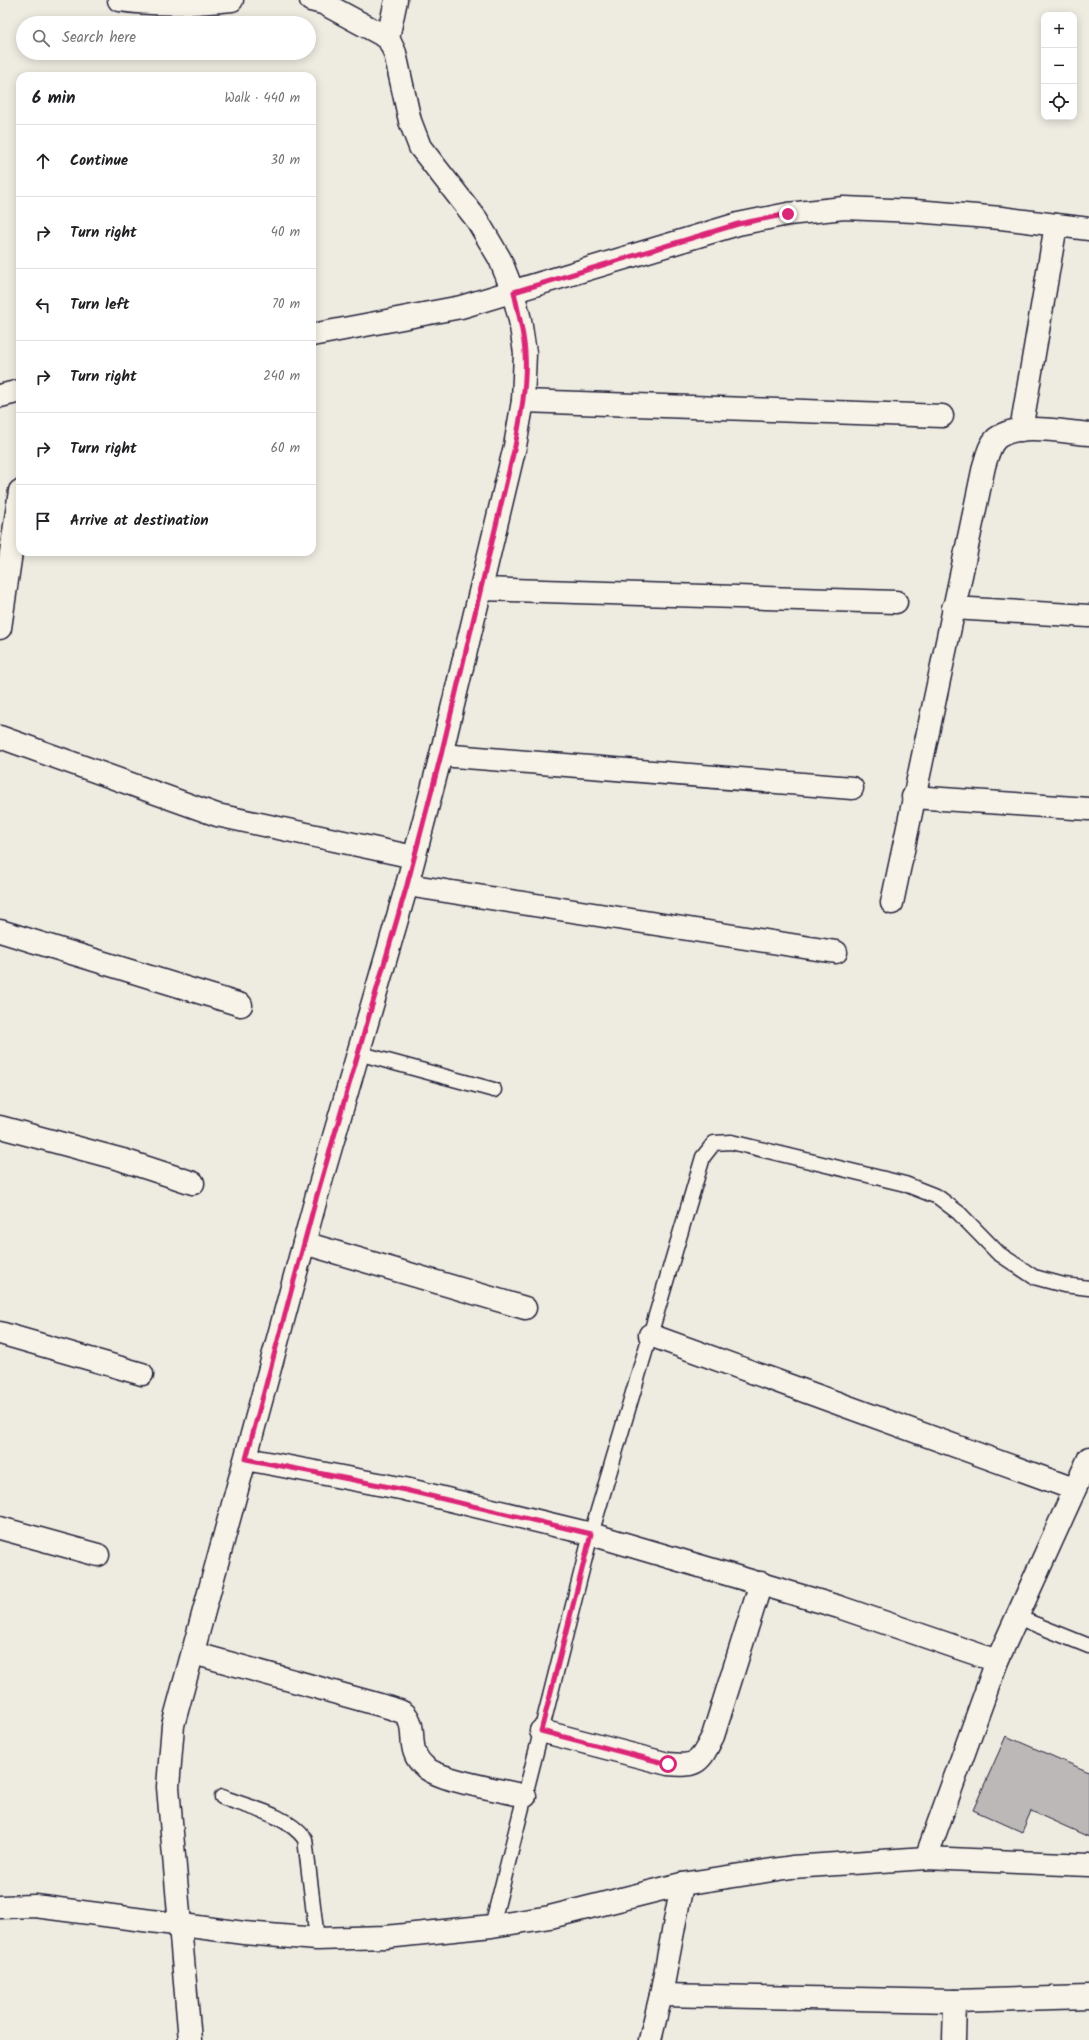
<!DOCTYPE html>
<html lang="en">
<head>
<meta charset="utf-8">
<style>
  body { margin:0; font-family:Kalam,sans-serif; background:#f2f2f2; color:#202124 }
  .controls { position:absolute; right:12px; top:12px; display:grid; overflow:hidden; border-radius:8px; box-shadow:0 2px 10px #0003 }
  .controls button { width:36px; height:36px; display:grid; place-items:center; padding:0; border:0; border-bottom:1px solid #e0e0e0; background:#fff; color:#202124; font:20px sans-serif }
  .stop { position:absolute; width:12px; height:12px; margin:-9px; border:3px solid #db2777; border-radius:50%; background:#fff }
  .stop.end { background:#db2777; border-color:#fff; box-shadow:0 1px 4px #0008 }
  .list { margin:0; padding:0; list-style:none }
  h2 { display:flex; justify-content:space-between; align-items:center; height:52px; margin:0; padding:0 16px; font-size:17px }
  h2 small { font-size:13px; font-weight:400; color:#757577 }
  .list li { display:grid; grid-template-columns:26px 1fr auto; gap:12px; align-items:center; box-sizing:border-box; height:72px; padding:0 16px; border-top:1px solid #e0e0e0 }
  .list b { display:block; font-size:15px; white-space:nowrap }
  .list em { font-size:13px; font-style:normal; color:#757577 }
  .icon { flex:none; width:22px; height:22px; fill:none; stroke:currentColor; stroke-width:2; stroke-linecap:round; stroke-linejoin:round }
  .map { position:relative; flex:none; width:1089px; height:2040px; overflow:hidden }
  .search { position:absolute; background:#fff; box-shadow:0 2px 10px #0003; left:16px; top:16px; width:300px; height:44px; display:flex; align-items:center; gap:10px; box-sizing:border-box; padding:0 14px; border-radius:22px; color:#757577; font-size:15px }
  .panel { position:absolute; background:#fff; box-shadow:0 2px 10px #0003; left:16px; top:72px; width:300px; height:484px; border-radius:12px }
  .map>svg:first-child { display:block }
</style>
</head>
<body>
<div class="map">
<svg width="1089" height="2040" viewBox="0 0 1089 2040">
  <rect width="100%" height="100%" fill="#eeebe1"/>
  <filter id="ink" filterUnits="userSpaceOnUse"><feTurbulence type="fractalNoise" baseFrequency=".025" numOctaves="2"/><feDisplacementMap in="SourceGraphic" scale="8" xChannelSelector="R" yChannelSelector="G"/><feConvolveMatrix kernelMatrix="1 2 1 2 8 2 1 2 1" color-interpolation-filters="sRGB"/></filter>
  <g filter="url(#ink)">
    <path fill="#bbb8b7" stroke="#22223b" d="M 1006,1736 L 1089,1772 L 1089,1837 L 1031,1811 L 1022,1832 L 973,1810 Z"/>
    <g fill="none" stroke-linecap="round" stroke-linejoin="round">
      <defs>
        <g id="lane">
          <path d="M 358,1053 L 494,1090"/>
          <path d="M 1017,1617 L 1089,1646"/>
          <path d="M 222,1797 C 250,1808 286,1814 305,1839 L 317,1939"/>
          <path d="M 492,1926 L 591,1534 L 703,1157 L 714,1143 L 731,1142 L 905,1184 L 938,1197 L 959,1213 L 998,1253 L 1034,1277 L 1064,1285 L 1089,1288"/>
        </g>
        <g id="street">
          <path d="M 119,0 C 157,6 194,4 232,0"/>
          <path d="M 388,38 L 396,0"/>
          <path d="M 312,335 L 461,307 L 738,224 L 788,214 L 844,208 L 915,211 L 1001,218 L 1089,229"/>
          <path d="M 0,396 L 20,391"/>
          <path d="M 523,401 L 942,416"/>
          <path d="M 1021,430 L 1056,225"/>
          <path d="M 481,589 L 896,602"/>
          <path d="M 953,608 L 1089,616"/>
          <path d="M 0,628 L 20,491"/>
          <path d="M 0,737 L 217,815 L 414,857"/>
          <path d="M 441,755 L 852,788"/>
          <path d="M 913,797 L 1089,809"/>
          <path d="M 407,885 L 836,952"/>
          <path d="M 892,903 L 984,466 C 987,457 989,445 997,438 C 1017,422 1064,432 1089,434"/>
          <path d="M 0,931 L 241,1005"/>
          <path d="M 0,1127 L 123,1160 L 193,1183"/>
          <path d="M 304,1243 L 525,1308"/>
          <path d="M 0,1333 L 142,1374"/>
          <path d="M 650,1335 L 1074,1489"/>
          <path d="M 246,1459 L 405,1489 L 591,1534 L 839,1607 L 997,1661"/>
          <path d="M 0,1528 L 98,1555"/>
          <path d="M 193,1653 L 391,1708 C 395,1710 402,1711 405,1714 C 419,1729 404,1749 425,1767 C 440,1781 502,1790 525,1796"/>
          <path d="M 541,1731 L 668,1764 C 698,1767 700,1762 713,1736 L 761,1583"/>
          <path d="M 926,1858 L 997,1661 L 1089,1458"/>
          <path d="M 661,1995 L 955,2001"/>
          <path d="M 190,2040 L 168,1787 L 173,1725 L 317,1195 L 407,885 L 441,755 L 515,446 L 523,401 L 525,353 L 520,320 L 513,292 L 500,259 L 477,220 L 420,147 L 410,121 L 395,53 L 388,38 L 323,3 L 311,0"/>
          <path d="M 650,2040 L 661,1995 L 682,1884"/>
          <path d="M 954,2040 L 955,2001 L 1089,1997"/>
        </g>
        <path id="secondary" d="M 0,1907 L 35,1906 L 244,1933 L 317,1939 L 386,1937 L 492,1926 L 550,1917 L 682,1884 L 792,1867 L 926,1858 L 1089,1865"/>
      </defs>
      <use href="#lane" stroke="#22223b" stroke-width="17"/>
      <use href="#street" stroke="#22223b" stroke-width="25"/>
      <use href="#secondary" stroke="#22223b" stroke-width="25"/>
      <use href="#lane" stroke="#f7f3e8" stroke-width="14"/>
      <use href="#street" stroke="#f7f3e8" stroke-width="22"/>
      <use href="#secondary" stroke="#f7f3e8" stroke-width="22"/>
    </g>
  </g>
  <g fill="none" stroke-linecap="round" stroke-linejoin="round" filter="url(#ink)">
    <path stroke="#db2777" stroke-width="5" d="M 668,1764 L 541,1731 L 591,1534 L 405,1490 L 246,1459 L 317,1195 L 407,885 L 441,755 L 515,446 C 521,415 527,384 525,353 C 524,333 518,312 514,292 L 738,224 L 788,214"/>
  </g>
</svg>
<div class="controls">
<button>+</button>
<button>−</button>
<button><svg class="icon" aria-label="locate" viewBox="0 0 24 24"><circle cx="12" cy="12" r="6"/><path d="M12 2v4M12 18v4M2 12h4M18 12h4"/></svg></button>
</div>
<div class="stop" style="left:668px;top:1764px"></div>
<div class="stop end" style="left:788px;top:214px"></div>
<div class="search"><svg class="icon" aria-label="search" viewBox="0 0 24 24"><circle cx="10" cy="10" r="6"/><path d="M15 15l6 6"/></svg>Search here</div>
<section class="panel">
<h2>6 min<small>Walk · 440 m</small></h2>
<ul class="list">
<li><svg class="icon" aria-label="ahead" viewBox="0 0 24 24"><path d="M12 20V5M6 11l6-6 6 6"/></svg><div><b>Continue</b></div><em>30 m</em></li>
<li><svg class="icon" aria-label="right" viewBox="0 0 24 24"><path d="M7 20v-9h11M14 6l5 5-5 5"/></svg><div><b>Turn right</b></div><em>40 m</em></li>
<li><svg class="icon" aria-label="left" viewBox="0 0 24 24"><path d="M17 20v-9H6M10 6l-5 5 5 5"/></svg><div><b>Turn left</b></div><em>70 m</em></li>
<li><svg class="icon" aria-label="right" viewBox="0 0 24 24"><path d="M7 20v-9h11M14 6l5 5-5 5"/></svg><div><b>Turn right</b></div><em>240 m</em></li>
<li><svg class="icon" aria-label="right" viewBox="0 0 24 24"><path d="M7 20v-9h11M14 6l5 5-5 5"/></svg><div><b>Turn right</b></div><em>60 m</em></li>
<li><svg class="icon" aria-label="arrive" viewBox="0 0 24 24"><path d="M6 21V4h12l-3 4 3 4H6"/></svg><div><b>Arrive at destination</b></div></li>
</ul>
</section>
</div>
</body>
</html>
